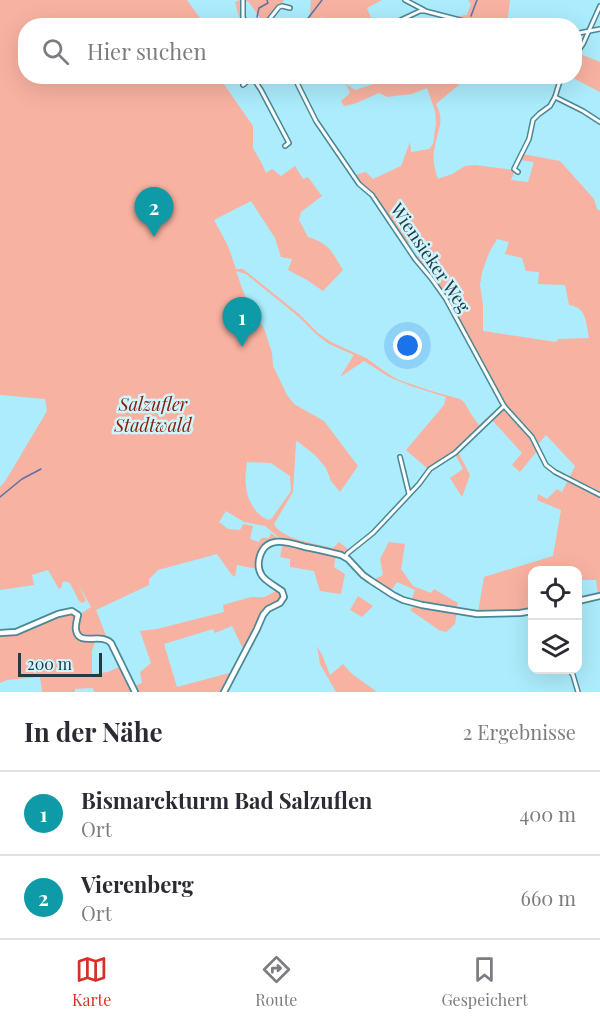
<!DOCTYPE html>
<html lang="de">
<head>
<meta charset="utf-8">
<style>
  body { margin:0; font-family:"Playfair Display",serif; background:#f2f2f3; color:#2b2b33 }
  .controls { position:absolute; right:18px; bottom:18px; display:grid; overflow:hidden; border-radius:12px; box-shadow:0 6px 24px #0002 }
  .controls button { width:54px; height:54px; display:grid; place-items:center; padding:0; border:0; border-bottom:2px solid #e1e1e2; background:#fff; color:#2b2b33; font:30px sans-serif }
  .scale { position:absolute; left:18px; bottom:15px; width:84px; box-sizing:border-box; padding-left:6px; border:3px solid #213b41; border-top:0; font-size:16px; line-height:21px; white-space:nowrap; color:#213b41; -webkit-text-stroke:4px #d0f5fe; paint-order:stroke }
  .you { position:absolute; left:408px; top:346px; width:21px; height:21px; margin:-15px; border:4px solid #fff; border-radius:50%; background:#1a73e8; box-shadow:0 0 0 9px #1a73e833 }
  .badge { display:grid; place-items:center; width:39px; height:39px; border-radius:50%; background:#d93025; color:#fff; font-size:20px; font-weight:700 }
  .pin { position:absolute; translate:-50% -50px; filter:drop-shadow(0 2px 3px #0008) }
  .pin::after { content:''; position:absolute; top:32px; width:21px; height:18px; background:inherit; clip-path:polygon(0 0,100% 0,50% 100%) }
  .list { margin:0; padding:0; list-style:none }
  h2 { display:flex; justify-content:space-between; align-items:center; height:78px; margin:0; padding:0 24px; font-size:26px }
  h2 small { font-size:20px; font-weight:400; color:#7c7c81 }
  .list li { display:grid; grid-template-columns:39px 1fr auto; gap:18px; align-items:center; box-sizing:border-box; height:84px; padding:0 24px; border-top:2px solid #e1e1e2 }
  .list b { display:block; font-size:22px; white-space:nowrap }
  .list p { margin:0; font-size:20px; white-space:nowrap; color:#7c7c81 }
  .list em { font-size:20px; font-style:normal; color:#7c7c81 }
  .icon { flex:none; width:33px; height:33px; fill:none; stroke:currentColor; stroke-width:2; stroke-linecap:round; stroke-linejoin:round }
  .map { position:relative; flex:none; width:600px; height:692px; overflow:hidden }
  .search { position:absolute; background:#fff; box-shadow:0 6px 24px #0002; left:18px; right:18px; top:18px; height:66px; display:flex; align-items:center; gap:15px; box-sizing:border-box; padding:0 21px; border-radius:24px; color:#7c7c81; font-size:22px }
  .sheet { height:246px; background:#fff }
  nav { display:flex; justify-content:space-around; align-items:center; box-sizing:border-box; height:84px; border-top:2px solid #e1e1e2; background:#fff; font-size:16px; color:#7c7c81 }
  nav a { display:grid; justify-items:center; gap:3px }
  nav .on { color:#d93025 }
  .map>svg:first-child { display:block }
</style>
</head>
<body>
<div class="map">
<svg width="600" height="692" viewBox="0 0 600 692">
  <rect width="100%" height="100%" fill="#acecfc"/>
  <g fill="#f8b2a1" fill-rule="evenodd">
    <path d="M 0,0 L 187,0 L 205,25 L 26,26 L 26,76 L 219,77 L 253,126 L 253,148 L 262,164 L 266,173 L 272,169 L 281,176 L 295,166 L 303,179 L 308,177 L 322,196 L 301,212 L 299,220 L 308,237 C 330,244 331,251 343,270 L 323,291 L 307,280 L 288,270 L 292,259 L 281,257 L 275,238 L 251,201 L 214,220 L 228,246 L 236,269 L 243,269 L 299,314 L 318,333 L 331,342 L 366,358 L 390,375 L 399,380 L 431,391 L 460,399 L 464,402 L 473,417 L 479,425 L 501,405 L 522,426 L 530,437 L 537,451 L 520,472 L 512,465 L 522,453 L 492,420 L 458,452 L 470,475 L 462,497 L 450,478 L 463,469 L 455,454 L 428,469 L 406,450 L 444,405 L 446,397 L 411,386 L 389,377 L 364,361 L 340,377 L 354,355 L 329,344 L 316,334 L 299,317 L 246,274 L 236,271 L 248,305 L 264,328 L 272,353 L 273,366 L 287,395 L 294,404 L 324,421 L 358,466 L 340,492 L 331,481 L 326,468 L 315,455 L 297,441 L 296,442 L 293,492 L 274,524 C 281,539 317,544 333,548 L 339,542 L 350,551 L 344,555 L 281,539 L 265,526 L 244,522 L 226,511 L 219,522 L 228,529 L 240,530 L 243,524 L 253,526 L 250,539 L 259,542 L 261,538 L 269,538 L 271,533 L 278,538 L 278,540 L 264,547 L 257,569 L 237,565 L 235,577 L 232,575 L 217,554 L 158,570 L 149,579 L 149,585 L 96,610 L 107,638 C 98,637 79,643 77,630 C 76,626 78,619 79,615 L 91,607 L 79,585 L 86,601 L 82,603 L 79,601 L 70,583 L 64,581 L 62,583 L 62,587 L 59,589 L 48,570 L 32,575 L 34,585 L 0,590 L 0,487 L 6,480 L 47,411 L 45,399 L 0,395 ZM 247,462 L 271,463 L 290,476 L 291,491 L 272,518 L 269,520 C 256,516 247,500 246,486 C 245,479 246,470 247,462 Z"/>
    <path d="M 240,0 L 284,0 L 270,19 L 274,26 L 252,25 L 260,18 L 248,1 L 243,3 L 245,25 L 239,17 L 235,2 Z"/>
    <path d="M 311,0 L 382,0 L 367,8 L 374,25 L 353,25 L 351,23 L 344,25 L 331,25 L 323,17 L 317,19 L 310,25 L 294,25 L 298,21 L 307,19 L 310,14 Z"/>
    <path d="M 468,0 L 510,0 L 507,25 L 487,25 L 457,18 L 460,16 L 467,15 L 471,4 Z"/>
    <path d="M 578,53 L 600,62 L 600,92 L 571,77 L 574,76 L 575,59 Z"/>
    <path d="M 402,76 L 472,77 L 468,81 L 460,84 L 436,104 C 445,121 438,129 435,146 C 432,157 434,168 438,179 L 452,174 L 465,166 L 475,165 L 515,170 L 511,180 L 528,182 L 534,162 L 520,160 L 523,154 L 560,161 L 594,199 L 597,209 L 600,211 L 600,594 L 598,594 L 596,580 L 578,580 L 578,570 L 532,570 L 532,609 L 504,612 L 478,612 L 484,577 L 553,556 L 561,510 L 537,500 L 538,494 L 547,499 L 557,489 L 562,492 L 575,466 L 546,435 L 537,445 L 524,425 L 504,405 L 446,299 L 416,258 L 428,249 L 419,236 L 407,244 L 373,195 L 360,183 L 355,175 L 366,172 L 373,179 L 401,166 L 410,142 L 411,152 L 429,149 L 433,144 L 436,123 L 435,111 L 427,88 L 412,94 L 387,97 L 379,93 L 354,104 L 344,106 L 341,101 L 350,93 L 346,84 L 355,90 L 392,78 ZM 497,239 L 509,242 L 505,254 L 522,258 L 526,271 L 539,272 L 538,284 L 565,285 L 569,305 C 587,307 586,323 589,338 L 558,339 L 556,342 L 483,331 L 483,305 L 480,285 L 482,272 L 489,253 Z"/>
    <path d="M 389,542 L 405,544 L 401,569 L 413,586 L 431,593 L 434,589 L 458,603 L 456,610 L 411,601 L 415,590 L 397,582 L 390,592 L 373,580 L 383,575 L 380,559 Z"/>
    <path d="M 283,543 L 336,555 L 334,567 L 345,574 L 341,594 L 320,591 L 314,571 L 290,567 L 290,559 L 280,557 Z"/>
    <path d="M 278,590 L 281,591 L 282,599 L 267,609 L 244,651 L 232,626 L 215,633 L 213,629 L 164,644 L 177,687 L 233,672 L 223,692 L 137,692 L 134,686 L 142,683 L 140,672 L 151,663 L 140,631 L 157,629 L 224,612 L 223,605 L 251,597 L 265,597 Z"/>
    <path d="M 358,596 L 373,606 L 362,617 L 350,610 Z"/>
    <path d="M 416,604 L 457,613 L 455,624 L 446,632 L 439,630 L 410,610 Z"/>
    <path d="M 72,612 L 77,618 L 76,634 L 96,639 L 92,651 L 92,674 L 108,672 L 121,666 L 134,692 L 94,692 L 93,688 L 75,689 L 75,692 L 42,692 L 40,677 L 7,680 L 0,683 L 0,634 L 16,633 L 59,614 Z"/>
    <path d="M 317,646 L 323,657 L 330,675 L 343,664 L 351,673 L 377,692 L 336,692 L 320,664 Z"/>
  </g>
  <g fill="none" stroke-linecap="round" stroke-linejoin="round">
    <g stroke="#5f71a6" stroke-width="1.5">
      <path d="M 471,16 L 477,0"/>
      <path d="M 257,17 L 259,8 L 268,3 L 267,0"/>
      <path d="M 290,25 L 304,23 L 306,21 L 322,0"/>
      <path d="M 0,497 L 22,479 L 41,469"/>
    </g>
    <defs>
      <g id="minor">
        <path d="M 243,0 L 243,17 L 247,26"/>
        <path d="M 405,0 L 424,10"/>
        <path d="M 264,26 L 279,7 L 282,6 L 290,8"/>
        <path d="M 388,26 L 420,11 L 425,11 L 483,26"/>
        <path d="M 574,34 L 600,29"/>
        <path d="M 574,57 L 583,44 L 600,6"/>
        <path d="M 295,76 L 298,85 L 316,121 L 359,184 L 372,195 L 415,259 L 431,278 L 446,299 L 504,406 L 532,437 L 546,465 L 555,472 L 600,495"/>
        <path d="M 253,78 L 261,90 L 289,143 L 285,146"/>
        <path d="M 243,85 L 253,77"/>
        <path d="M 555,97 L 583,111 L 600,122"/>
        <path d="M 518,172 L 514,169 L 529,139 L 533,120 L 539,114 L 550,106 L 555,97 L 559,84 L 563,76"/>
        <path d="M 400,457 L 409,494"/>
        <path d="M 345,557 L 348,553 L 373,533 L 419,484 L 430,469 L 455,453 L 504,406"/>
        <path d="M 569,670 L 573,675 L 578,692"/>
      </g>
      <g id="secondary">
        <path d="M 578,601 L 600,596"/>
        <path d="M 0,633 L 16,632 L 58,614 L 72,611 L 78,615 C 77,620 75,626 76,630 C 79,647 100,632 111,643 L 135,692"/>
        <path d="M 224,692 L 257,629 L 263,615 L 268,609 L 280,603 L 284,597 L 282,591 C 270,582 256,578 259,560 C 264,534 287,542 305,547 C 317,549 329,552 341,555 L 348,559 L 363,575 L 370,580 L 393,595 L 403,600 L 422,605 L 477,614 L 520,613 L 532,611"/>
      </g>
    </defs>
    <use href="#minor" stroke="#4a8896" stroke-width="6"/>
    <use href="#secondary" stroke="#4a8896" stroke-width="8"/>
    <use href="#minor" stroke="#fff" stroke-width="3"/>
    <use href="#secondary" stroke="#fff" stroke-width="4.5"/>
  </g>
  <g text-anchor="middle" stroke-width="5" stroke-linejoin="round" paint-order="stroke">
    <g font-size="18" fill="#213b41" stroke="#d0f5fe">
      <text transform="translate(430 258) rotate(56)" y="6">Wiensieker Weg</text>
    </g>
    <g font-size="18" font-style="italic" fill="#872005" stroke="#d0f5fe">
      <text x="153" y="411">Salzufler<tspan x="153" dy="21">Stadtwald</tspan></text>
    </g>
  </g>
</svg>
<div class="controls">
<button><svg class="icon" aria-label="locate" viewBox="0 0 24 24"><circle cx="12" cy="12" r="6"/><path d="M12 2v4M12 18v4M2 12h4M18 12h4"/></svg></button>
<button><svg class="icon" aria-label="layers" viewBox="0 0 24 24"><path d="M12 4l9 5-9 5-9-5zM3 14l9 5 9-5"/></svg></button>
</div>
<div class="scale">200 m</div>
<div class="you"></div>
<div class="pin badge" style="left:242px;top:347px;background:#0f9aa8">1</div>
<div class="pin badge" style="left:154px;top:237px;background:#0f9aa8">2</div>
<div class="search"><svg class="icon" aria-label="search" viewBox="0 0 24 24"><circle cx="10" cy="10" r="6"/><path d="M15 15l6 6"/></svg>Hier suchen</div>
</div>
<section class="sheet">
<h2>In der Nähe<small>2 Ergebnisse</small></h2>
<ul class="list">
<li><span class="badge" style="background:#0f9aa8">1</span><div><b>Bismarckturm Bad Salzuflen</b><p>Ort</p></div><em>400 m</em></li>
<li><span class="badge" style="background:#0f9aa8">2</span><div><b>Vierenberg</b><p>Ort</p></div><em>660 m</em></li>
</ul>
</section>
<nav>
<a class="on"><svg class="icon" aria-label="map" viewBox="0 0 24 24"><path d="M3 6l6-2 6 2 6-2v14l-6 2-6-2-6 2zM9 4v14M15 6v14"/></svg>Karte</a>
<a><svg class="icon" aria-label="directions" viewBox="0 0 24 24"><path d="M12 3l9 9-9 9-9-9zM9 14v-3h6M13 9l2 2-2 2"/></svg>Route</a>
<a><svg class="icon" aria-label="saved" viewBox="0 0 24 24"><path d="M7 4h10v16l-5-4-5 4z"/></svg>Gespeichert</a>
</nav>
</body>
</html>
